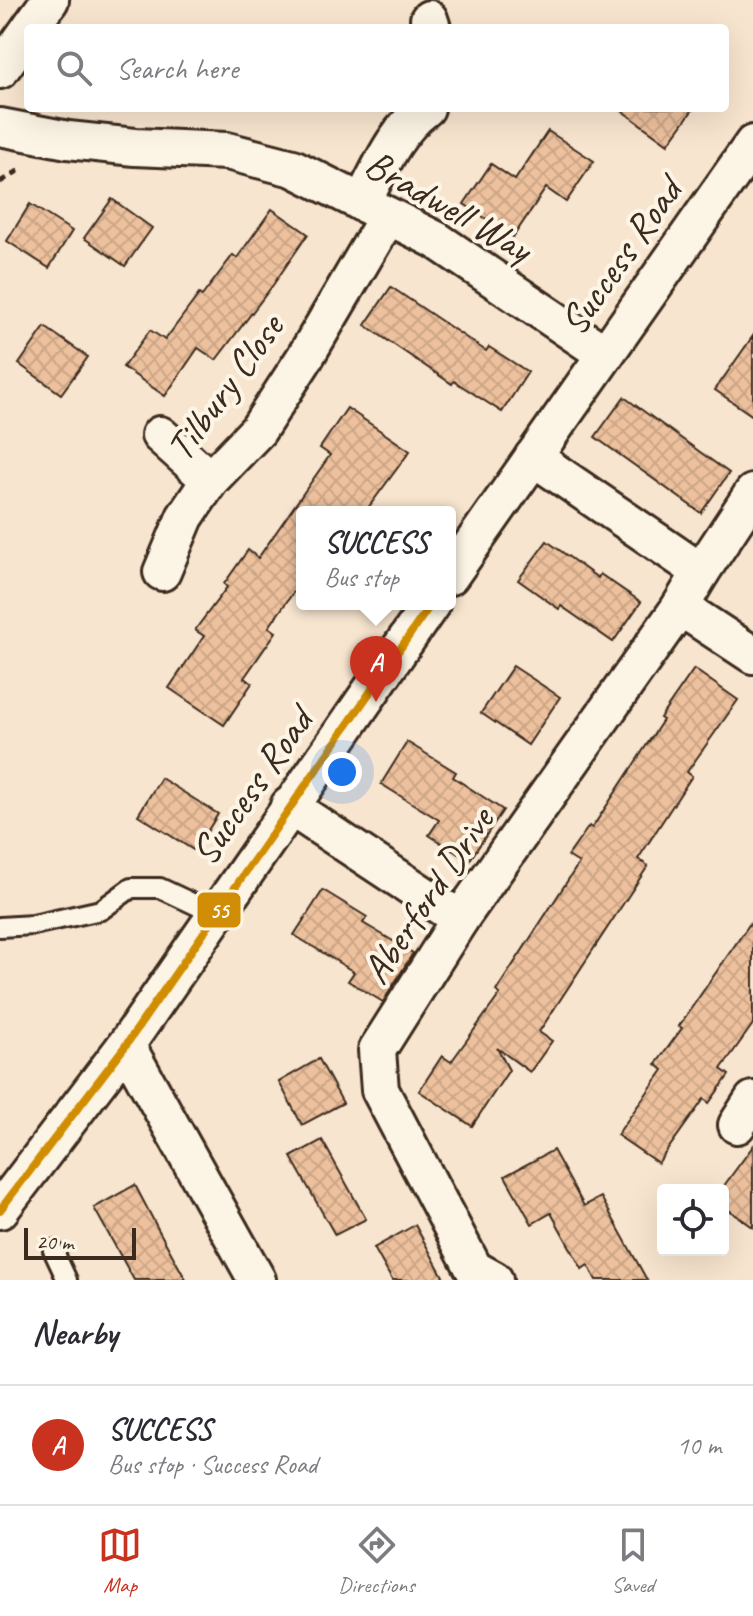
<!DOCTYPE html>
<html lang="en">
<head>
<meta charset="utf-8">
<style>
  body { margin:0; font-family:Caveat,sans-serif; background:#f7f7f7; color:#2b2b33 }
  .controls { position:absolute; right:24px; bottom:24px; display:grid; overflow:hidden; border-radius:8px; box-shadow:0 8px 32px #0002 }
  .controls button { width:72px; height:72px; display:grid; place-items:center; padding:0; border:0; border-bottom:2px solid #e1e1e2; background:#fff; color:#2b2b33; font:40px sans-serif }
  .scale { position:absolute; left:24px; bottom:20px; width:112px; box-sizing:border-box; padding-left:8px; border:4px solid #3b2a1e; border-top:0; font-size:22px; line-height:28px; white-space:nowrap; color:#3b2a1e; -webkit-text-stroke:6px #fcf5e5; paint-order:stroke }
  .you { position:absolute; left:342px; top:772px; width:28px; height:28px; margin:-20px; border:6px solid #fff; border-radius:50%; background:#1a73e8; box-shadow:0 0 0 12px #1a73e833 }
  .badge { display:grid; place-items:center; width:52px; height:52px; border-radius:50%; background:#c8321e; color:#fff; font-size:26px; font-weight:700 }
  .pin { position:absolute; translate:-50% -66px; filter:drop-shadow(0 2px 4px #0008) }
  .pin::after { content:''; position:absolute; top:42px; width:28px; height:24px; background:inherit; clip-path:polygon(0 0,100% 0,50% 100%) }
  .popup { position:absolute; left:296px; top:506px; width:160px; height:104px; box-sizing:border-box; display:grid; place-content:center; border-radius:8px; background:#fff; filter:drop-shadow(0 2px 6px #0005); font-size:26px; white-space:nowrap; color:#7c7c81 }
  .popup b { font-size:30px; color:#2b2b33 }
  .popup::after { content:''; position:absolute; left:50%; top:100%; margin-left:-16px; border:16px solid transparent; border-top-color:#fff }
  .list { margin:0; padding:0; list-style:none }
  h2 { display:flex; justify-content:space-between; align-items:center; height:104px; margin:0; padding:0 32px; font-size:34px }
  h2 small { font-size:26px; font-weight:400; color:#7c7c81 }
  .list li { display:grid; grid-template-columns:52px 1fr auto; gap:24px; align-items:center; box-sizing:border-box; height:120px; padding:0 32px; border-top:2px solid #e1e1e2 }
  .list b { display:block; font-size:30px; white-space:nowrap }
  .list p { margin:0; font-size:26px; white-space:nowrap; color:#7c7c81 }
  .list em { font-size:26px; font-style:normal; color:#7c7c81 }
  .icon { flex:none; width:44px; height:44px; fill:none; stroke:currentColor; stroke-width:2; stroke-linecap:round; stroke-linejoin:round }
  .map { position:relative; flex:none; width:753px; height:1280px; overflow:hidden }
  .search { position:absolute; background:#fff; box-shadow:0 8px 32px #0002; left:24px; right:24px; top:24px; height:88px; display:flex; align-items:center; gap:20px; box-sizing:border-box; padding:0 28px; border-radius:8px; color:#7c7c81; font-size:30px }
  .sheet { height:224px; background:#fff }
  nav { display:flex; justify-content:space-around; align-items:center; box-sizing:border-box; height:112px; border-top:2px solid #e1e1e2; background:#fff; font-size:22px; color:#7c7c81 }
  nav a { display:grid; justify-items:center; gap:4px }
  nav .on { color:#c8321e }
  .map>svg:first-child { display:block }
</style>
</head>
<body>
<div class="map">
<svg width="753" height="1280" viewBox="0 0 753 1280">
  <defs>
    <pattern id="building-cross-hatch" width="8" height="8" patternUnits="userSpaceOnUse" patternTransform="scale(2)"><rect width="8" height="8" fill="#edc19d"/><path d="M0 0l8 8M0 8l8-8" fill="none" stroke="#cca687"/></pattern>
  </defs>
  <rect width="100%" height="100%" fill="#f8e5cf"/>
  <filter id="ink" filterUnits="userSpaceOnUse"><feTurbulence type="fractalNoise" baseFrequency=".0125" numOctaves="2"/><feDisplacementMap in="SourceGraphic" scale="16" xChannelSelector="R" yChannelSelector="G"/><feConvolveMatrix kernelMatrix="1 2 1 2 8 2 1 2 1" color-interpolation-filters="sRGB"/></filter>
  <g filter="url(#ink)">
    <g fill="url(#building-cross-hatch)" stroke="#3b2a1e" stroke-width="2">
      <path d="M 618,108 L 694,108 L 668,144 Z"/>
      <path d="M 548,131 L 594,161 L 566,202 L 546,188 L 513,237 L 464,204 L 491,164 L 515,180 Z"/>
      <path d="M 112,199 L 152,228 L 125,266 L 84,238 Z"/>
      <path d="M 30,204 L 72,231 L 49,268 L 7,241 Z"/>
      <path d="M 272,209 L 308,234 L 273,285 L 216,360 L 198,348 L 165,396 L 123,367 L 150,330 L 165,340 L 199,294 L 202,296 L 233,255 L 237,258 Z"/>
      <path d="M 391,287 L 486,351 L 489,347 L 528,372 L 502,412 L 454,381 L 452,384 L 365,325 Z"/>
      <path d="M 45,327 L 88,357 L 61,394 L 19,364 Z"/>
      <path d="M 753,336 L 753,416 L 715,390 Z"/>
      <path d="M 624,397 L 729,473 L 701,513 L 595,437 Z"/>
      <path d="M 347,408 L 410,451 L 365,512 L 302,512 L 302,580 L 269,627 L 276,632 L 244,678 L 252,683 L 224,725 L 169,688 L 204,636 L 195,630 L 227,587 L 224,584 L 248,550 L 258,558 L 330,455 L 320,448 Z"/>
      <path d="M 547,541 L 598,578 L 600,574 L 641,602 L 613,642 L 561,606 L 559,609 L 518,580 Z"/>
      <path d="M 513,666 L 560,697 L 528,745 L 481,713 Z"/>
      <path d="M 694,669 L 738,700 L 687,772 L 692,776 L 638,859 L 648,866 L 539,1032 L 552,1041 L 530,1072 L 497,1048 L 509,1070 L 472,1126 L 419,1091 L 442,1056 L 451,1062 L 500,994 L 496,991 L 579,863 L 568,856 L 589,826 L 592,828 L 663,720 L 660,718 Z"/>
      <path d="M 407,742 L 456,772 L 453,777 L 503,810 L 469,861 L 429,835 L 439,820 L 381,784 Z"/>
      <path d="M 161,778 L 218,814 L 195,851 L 138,815 Z"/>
      <path d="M 323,890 L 367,917 L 363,923 L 413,953 L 383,1002 L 348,981 L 354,972 L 294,935 Z"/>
      <path d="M 753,919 L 753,1024 L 721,1069 L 729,1075 L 709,1103 L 704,1099 L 658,1163 L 617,1135 L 663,1070 L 656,1064 L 682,1028 L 679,1026 Z"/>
      <path d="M 319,1059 L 343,1103 L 302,1125 L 279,1082 Z"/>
      <path d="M 322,1140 L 366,1219 L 335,1235 L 291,1157 Z"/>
      <path d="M 753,1146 L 753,1227 L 723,1206 L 723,1187 Z"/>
      <path d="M 553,1150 L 584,1206 L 601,1197 L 647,1280 L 596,1280 L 588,1265 L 582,1269 L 551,1213 L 532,1224 L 505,1176 Z"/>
      <path d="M 135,1185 L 158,1229 L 186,1280 L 134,1280 L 94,1208 Z"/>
      <path d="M 415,1225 L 445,1280 L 392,1280 L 374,1248 Z"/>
    </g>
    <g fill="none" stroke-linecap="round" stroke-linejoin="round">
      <defs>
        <g id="lane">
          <path d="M 0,927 L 33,925 L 101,910 L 131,888 L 160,888 L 215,914"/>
          <path d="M 53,1250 L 67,1280"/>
        </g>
        <g id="street">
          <path d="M 429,19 L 432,28"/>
          <path d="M 30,28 L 50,0"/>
          <path d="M 0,70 L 28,31"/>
          <path d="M 0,127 L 68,140 L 135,147 L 227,151 L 293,168 L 436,240 L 605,354"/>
          <path d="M 362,203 C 380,169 394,132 426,108"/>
          <path d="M 160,435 L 210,480"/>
          <path d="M 162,572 L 185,517 L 210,480 L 258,430 L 304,359 L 388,216"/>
          <path d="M 701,572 L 753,493"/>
          <path d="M 450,576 L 753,144"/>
          <path d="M 680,607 L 753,655"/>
          <path d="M 289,806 L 460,919"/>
          <path d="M 126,1045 L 257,1280"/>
          <path d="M 737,1125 L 753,1100"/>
          <path d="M 0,1210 L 126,1045 L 431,604"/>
          <path d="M 494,1280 L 474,1269 L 380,1090 L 377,1050 L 460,919 L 680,607 L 701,572 L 533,457"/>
        </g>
      </defs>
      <use href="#lane" stroke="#3b2a1e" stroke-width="24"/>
      <use href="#street" stroke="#3b2a1e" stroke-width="42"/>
      <path stroke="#3b2a1e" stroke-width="5" stroke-dasharray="8 6" stroke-linecap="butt" d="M 0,182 L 23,168"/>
      <use href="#lane" stroke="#fcf5e5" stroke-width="18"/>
      <use href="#street" stroke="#fcf5e5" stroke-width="36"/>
      <defs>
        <path id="bus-1" d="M 0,1210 L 126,1045 L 431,604"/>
      </defs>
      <use href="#bus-1" stroke="#fcf5e5" stroke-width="14"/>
      <use href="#bus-1" stroke="#d18d06" stroke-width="8"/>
    </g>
  </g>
  <g text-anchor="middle" stroke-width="8" stroke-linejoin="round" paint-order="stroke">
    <g font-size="40" fill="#3b2a1e" stroke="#fcf5e5">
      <text transform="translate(449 205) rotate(30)" y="14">Bradwell Way</text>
      <text transform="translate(620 256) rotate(-55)" y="14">Success Road</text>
      <text transform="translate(224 387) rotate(-54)" y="14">Tilbury Close</text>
      <text transform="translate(251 786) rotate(-55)" y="14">Success Road</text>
      <text transform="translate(427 895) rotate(-56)" y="14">Aberford Drive</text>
    </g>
  </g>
  <rect stroke="#fcf5e5" stroke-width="3" x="196" y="891" width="46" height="38" rx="8" fill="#d18d06"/>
  <g font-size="22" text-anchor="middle" font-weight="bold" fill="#fff">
    <text x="219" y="918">55</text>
  </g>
</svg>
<div class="controls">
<button><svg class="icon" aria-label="locate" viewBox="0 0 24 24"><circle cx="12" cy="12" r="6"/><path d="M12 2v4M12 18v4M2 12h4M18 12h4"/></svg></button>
</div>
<div class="scale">20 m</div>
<div class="you"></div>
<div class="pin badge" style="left:376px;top:702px">A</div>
<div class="popup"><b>SUCCESS</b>Bus stop</div>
<div class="search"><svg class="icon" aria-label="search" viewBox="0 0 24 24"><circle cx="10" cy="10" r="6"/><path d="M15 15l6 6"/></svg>Search here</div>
</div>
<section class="sheet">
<h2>Nearby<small></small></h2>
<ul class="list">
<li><span class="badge">A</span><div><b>SUCCESS</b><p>Bus stop · Success Road</p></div><em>10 m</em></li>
</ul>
</section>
<nav>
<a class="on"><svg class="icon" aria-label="map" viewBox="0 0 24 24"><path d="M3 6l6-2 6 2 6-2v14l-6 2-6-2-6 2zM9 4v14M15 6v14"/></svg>Map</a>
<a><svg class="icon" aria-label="directions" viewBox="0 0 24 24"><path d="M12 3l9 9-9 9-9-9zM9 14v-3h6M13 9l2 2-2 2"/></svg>Directions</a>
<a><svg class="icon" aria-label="saved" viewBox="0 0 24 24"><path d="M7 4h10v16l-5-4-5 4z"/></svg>Saved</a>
</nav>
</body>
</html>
